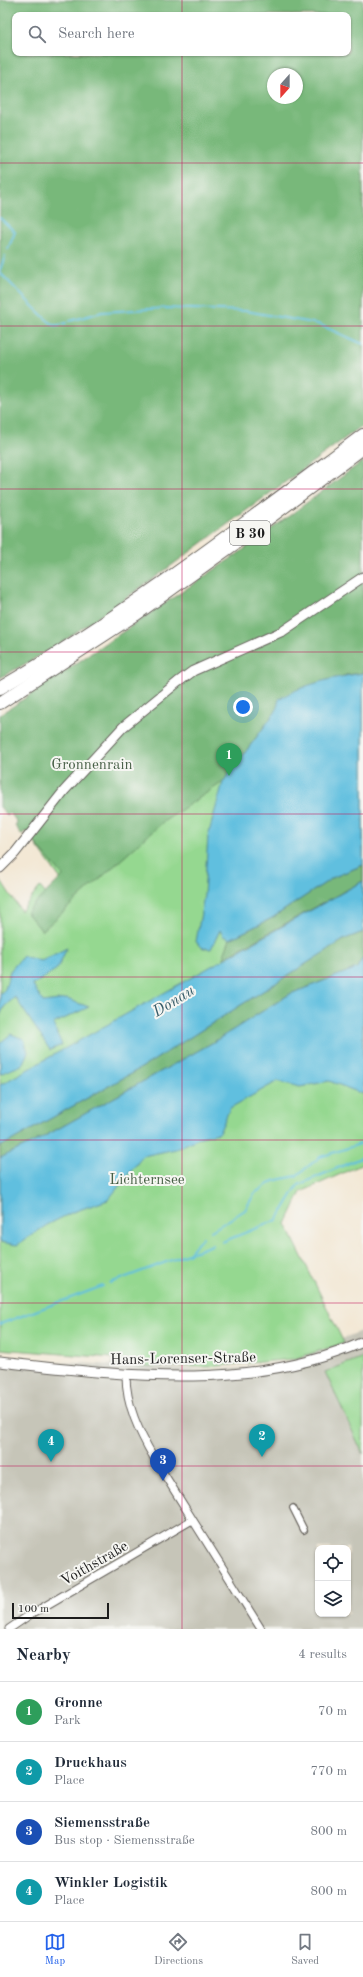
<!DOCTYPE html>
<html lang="en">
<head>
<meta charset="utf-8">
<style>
  body { margin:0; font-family:"Old Standard TT",serif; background:#f6f6f7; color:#1f2937 }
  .controls { position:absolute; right:12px; bottom:12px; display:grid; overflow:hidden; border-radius:8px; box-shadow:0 1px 3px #0004 }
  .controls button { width:36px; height:36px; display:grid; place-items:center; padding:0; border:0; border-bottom:1px solid #e0e1e3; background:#fff; color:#1f2937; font:20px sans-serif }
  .compass { position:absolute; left:267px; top:68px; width:36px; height:36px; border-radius:50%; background:#fff; box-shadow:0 1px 3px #0004; rotate:201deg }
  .scale { position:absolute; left:12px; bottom:10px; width:97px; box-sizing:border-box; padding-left:4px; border:2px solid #1c1c1c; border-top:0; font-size:11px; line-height:14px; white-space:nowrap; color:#1c1c1c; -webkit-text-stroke:3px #f6f6f2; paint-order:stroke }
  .you { position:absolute; left:243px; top:707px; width:14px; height:14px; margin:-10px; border:3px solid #fff; border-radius:50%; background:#1a73e8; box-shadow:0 0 0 6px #1a73e833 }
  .badge { display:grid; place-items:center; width:26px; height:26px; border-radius:50%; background:#2563eb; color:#fff; font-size:13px; font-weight:700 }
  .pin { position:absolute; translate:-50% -33px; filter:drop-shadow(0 1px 2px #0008) }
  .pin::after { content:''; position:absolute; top:21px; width:14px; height:12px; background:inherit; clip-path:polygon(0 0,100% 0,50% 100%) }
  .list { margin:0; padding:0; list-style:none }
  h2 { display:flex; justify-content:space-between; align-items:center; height:52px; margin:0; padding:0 16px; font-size:17px }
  h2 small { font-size:13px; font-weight:400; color:#747a83 }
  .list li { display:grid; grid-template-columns:26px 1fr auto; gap:12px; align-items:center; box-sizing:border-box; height:60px; padding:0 16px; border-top:1px solid #e0e1e3 }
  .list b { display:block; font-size:15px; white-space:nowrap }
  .list p { margin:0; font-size:13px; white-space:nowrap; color:#747a83 }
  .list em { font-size:13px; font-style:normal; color:#747a83 }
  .icon { flex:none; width:22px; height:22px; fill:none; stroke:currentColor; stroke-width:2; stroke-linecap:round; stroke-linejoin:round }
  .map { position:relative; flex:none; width:363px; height:1629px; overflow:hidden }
  .search { position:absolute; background:#fff; box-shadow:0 1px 3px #0004; left:12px; right:12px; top:12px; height:44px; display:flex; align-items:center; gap:10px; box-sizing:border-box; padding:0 14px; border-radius:8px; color:#747a83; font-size:15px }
  .sheet { height:292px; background:#fff }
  nav { display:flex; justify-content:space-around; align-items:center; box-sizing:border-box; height:56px; border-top:1px solid #e0e1e3; background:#fff; font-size:11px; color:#747a83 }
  nav a { display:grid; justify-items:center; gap:2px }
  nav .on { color:#2563eb }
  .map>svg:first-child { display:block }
</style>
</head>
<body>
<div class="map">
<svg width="363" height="1629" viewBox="0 0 363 1629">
  <rect width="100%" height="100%" fill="#f6f6f2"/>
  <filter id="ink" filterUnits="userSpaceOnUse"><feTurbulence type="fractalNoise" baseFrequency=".025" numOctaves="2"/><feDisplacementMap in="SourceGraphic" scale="8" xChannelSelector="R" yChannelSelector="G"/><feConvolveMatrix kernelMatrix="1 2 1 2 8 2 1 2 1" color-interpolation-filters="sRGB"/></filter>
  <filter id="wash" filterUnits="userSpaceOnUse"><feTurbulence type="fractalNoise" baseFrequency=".012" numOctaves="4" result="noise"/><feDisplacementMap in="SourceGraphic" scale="16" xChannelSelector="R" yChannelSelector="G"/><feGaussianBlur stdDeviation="0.9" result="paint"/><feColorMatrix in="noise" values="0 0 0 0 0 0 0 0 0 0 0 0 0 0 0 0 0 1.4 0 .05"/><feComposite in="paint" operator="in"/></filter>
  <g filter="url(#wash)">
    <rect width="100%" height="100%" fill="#f3e8d5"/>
    <path fill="#c6c5b8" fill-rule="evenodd" d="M 363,1330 L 363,1629 L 0,1629 L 0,1356 L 58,1362 L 205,1370 L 278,1366 ZM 318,1548 L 348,1548 L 348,1614 L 318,1614 Z"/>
    <g fill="#95d890" stroke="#587a56">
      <path d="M 363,585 L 363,1164 L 301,1192 L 286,1224 L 344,1343 L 294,1359 L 209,1367 L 113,1366 L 113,1358 L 0,1349 L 0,879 L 21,911 L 40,887 L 51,900 L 67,888 L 34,842 L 154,711 Z"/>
      <path d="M 363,1357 L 363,1454 L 325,1372 Z"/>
    </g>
    <g fill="#78b87a" stroke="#4a6a4b" fill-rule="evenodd">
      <path d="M 0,0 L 363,0 L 363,425 L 153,579 L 55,647 L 0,678 ZM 15,15 L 348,15 L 348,53 L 15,53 ZM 273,74 L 297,74 L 297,98 L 273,98 Z"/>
      <path d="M 363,461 L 363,673 L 346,675 L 276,711 L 223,782 L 163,822 L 42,931 L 26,912 L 63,876 L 25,831 L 22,835 L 15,826 L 17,822 L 10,813 L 7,815 L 0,807 L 0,715 L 239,553 Z"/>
      <path d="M 363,865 L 363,881 L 223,958 L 230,939 L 272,918 L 334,877 Z"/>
      <path d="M 363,932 L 363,957 L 357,968 L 290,994 L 212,1043 L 38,1140 L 0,1158 L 0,1147 L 148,1064 L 345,939 Z"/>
    </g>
    <g fill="#61bfdf" stroke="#3e6e7e">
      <path d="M 363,673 L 363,865 L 334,877 L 272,918 L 230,939 L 223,936 L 220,930 L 211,949 L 203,948 L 196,942 L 204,895 L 208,836 L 223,782 L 276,711 L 279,699 C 303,684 335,677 363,673 Z"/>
      <path d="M 363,881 L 363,932 L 345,939 L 148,1064 L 0,1147 L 0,1085 Z"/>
      <path d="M 67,948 L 57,969 L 33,985 L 43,1002 L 67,999 L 89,1007 L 53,1024 L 62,1045 L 50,1050 L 15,997 L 4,1007 L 0,1016 L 0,994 L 5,989 L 10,971 L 23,956 L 41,961 Z"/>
      <path d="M 363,957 L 363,1094 L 329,1081 L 300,1087 L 278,1081 L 230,1108 L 219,1133 L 201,1137 L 176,1149 L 143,1156 L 108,1200 L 73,1212 L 47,1225 L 17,1245 L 0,1242 L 0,1158 L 38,1140 L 212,1043 L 290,994 L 357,968 Z"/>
      <path d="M 11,1034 L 24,1039 L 28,1052 L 22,1065 L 0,1074 L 0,1043 Z"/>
    </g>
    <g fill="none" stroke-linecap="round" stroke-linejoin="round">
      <g stroke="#61bfdf" stroke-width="2">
        <path d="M 0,218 L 15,232 L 8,249"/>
        <path d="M 0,270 L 5,256"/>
        <path d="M 0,273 C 9,281 47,323 54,325 C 58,326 62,324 66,323"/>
        <path d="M 70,321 L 102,312 L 166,308 L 246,311 L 318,324 L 363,344"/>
        <path d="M 211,1231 L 245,1210 L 255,1193 L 273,1181 L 296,1176 L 320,1157 L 363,1143"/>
        <path d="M 222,1242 L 277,1220 L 298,1185 L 363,1157"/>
        <path d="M 188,1254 L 203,1237"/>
        <path d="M 110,1283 L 212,1245"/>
        <path d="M 0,1324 L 103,1286"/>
      </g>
    </g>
  </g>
  <g filter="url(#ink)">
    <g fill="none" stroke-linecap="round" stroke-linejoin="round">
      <defs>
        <path id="pedestrian" d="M 293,1508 L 304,1530"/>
        <g id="minor">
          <path d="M 126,1375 C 126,1405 139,1432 154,1458 L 261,1629"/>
          <path d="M 9,1629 L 28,1616 L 192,1520"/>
        </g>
        <g id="tertiary">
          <path d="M 0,868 L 15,853 L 64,791 L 123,727 L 178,682 L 193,671 L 283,631 L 363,577"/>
          <path d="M 0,1362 C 120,1375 249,1393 363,1342"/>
        </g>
        <g id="trunk">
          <path d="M 0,688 C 127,614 245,523 363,435"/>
          <path d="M 0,703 L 135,615 L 241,539 L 363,448"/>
        </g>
      </defs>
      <use href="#pedestrian" stroke="#67635d" stroke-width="8"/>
      <use href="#minor" stroke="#67635d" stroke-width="9"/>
      <use href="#tertiary" stroke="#67635d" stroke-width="11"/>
      <use href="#trunk" stroke="#67635d" stroke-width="14"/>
      <use href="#pedestrian" stroke="#fff" stroke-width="5.5"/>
      <use href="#minor" stroke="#fff" stroke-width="7"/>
      <use href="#tertiary" stroke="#fff" stroke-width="9"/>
      <use href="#trunk" stroke="#fff" stroke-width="12"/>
    </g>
  </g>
  <path fill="none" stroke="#c2185b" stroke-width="1" stroke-opacity="0.55" d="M 182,0 L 182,15M 182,53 L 182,1629M 0,163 L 363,163M 0,326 L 363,326M 0,489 L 363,489M 0,652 L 363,652M 0,814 L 363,814M 0,977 L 363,977M 0,1140 L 363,1140M 0,1303 L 363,1303M 0,1466 L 363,1466"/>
  <g text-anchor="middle" stroke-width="4" stroke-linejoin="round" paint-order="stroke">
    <rect fill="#f6f6f2" stroke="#5d5d5c" stroke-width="1" x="230" y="521" width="40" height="24" rx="3"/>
    <g font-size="14" font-weight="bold" fill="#1c1c1c">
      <text x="250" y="538">B 30</text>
    </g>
    <g font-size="15" fill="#465e45" stroke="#f6f6f2">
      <text x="92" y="769">Gronnenrain</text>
      <text x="147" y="1184">Lichternsee</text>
    </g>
    <g font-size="15" fill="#1c1c1c" stroke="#f6f6f2">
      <text transform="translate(183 1358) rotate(-1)" y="5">Hans-Lorenser-Straße</text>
      <text transform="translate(94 1563) rotate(-30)" y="5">Voithstraße</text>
    </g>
    <g font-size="16" font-style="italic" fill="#385d6a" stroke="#f6f6f2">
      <text transform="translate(173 1000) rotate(-32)" y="6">Donau</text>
    </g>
  </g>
</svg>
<div class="controls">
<button><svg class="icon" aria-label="locate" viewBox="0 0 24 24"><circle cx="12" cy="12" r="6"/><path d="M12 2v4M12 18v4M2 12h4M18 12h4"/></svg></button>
<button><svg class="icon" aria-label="layers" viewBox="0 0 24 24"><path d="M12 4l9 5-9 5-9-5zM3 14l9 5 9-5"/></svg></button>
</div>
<svg class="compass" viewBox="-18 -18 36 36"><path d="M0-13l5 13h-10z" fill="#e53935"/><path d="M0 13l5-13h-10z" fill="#747a83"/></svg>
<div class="scale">100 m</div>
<div class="you"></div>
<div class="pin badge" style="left:229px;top:776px;background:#2e9e5b">1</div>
<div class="pin badge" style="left:262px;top:1457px;background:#0f9aa8">2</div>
<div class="pin badge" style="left:163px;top:1481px;background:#1a4fb4">3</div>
<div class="pin badge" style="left:51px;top:1462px;background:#0f9aa8">4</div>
<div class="search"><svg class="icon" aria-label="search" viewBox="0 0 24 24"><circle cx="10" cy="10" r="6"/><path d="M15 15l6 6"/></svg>Search here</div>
</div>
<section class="sheet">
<h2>Nearby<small>4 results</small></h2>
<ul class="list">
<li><span class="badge" style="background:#2e9e5b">1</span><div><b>Gronne</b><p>Park</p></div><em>70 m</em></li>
<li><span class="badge" style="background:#0f9aa8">2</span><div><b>Druckhaus</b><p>Place</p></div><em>770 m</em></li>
<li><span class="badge" style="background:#1a4fb4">3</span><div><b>Siemensstraße</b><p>Bus stop · Siemensstraße</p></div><em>800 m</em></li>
<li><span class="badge" style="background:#0f9aa8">4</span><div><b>Winkler Logistik</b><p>Place</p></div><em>800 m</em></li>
</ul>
</section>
<nav>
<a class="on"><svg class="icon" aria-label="map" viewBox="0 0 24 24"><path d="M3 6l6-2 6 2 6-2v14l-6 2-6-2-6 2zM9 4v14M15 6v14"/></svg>Map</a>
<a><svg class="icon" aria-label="directions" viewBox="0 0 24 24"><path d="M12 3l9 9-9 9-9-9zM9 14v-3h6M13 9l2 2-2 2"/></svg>Directions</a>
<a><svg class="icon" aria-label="saved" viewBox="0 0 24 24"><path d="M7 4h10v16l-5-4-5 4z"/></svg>Saved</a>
</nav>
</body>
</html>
